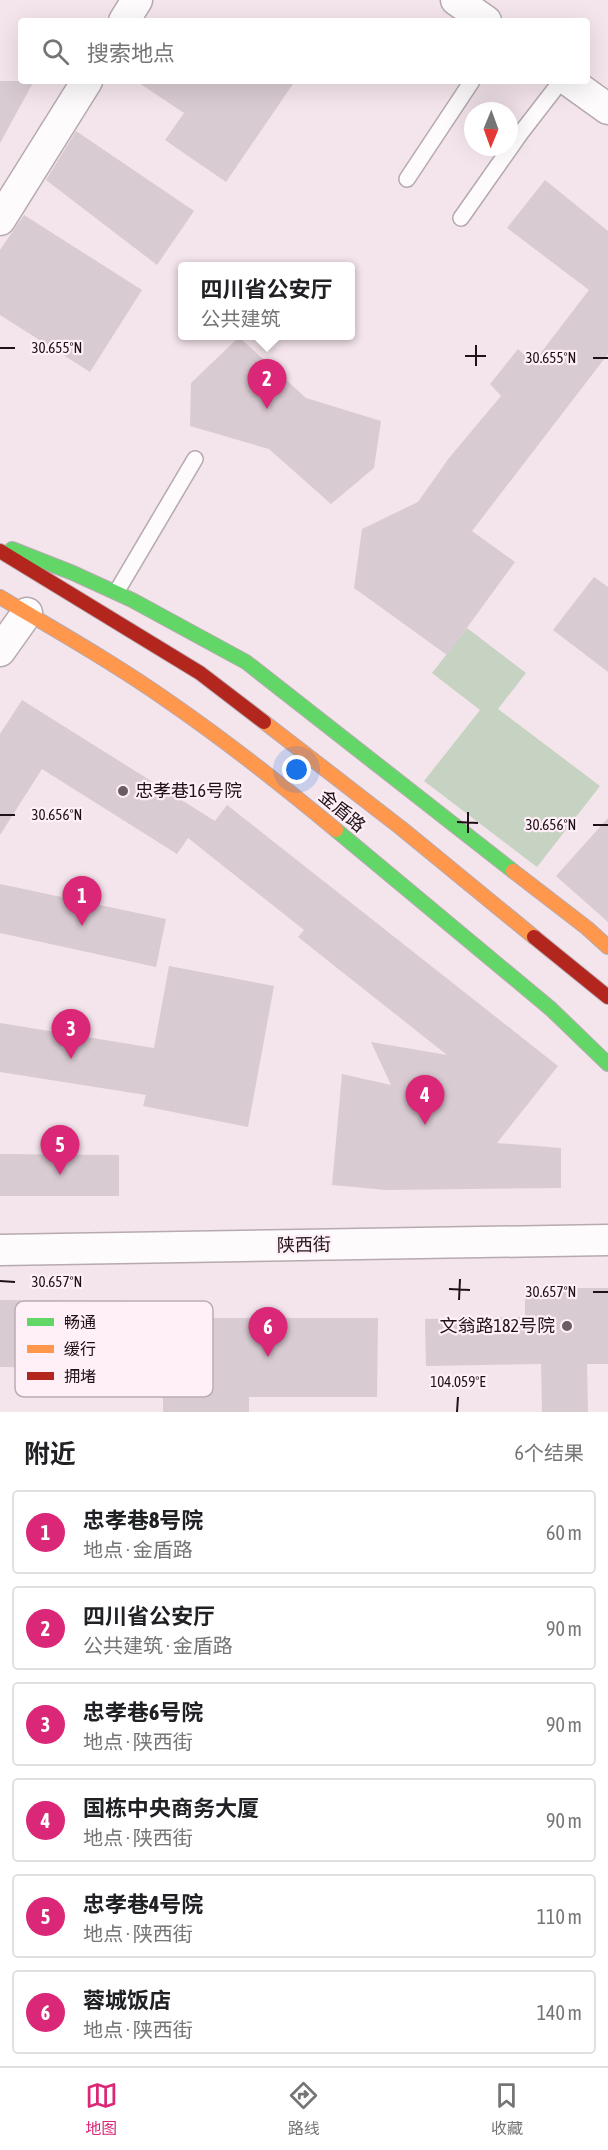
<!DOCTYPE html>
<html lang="zh">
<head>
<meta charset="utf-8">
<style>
  body { margin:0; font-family:"Asap Condensed","Noto Sans SC",sans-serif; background:#f6f6f6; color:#202124 }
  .compass { position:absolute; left:464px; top:102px; width:54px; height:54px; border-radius:50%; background:#fff; box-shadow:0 6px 24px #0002; rotate:181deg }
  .you { position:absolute; left:297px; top:770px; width:21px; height:21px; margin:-15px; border:4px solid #fff; border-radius:50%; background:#1a73e8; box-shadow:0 0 0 9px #1a73e833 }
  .badge { display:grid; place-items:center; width:39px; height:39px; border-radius:50%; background:#db2777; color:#fff; font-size:20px; font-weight:700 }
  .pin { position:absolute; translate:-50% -50px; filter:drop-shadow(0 2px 3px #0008) }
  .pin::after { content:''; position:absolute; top:32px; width:21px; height:18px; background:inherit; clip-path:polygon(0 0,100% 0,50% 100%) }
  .popup { position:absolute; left:178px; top:262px; width:177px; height:78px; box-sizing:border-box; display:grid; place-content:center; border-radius:6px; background:#fff; filter:drop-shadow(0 2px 4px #0005); font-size:20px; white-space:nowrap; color:#757577 }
  .popup b { font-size:22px; color:#202124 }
  .popup::after { content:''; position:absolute; left:50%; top:100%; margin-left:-12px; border:12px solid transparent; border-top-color:#fff }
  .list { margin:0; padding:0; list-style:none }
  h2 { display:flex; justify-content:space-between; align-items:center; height:78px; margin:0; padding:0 24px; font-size:26px }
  h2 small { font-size:20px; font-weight:400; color:#757577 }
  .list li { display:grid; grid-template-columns:39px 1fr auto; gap:18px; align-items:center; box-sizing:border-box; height:84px; margin:0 12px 12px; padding:0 12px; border:2px solid #e0e0e0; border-radius:6px }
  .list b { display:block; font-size:22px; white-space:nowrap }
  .list p { margin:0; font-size:20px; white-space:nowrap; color:#757577 }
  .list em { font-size:20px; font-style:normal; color:#757577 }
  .icon { flex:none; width:33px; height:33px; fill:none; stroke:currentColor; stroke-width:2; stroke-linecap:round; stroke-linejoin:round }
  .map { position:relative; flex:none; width:608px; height:1412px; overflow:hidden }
  .search { position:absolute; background:#fff; box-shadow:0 6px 24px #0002; left:18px; right:18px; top:18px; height:66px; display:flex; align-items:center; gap:15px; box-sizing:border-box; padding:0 21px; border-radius:6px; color:#757577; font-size:22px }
  .sheet { height:654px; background:#fff }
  nav { display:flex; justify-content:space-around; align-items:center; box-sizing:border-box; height:84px; border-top:2px solid #e0e0e0; background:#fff; font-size:16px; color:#757577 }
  nav a { display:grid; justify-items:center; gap:3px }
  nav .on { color:#db2777 }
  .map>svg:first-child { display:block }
</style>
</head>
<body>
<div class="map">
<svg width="608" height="1412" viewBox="0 0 608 1412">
  <rect width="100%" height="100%" fill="#f4e4ec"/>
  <path fill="#c7d3c2" d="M 467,628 L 526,673 L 498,709 L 600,786 L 537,867 L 424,781 L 480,710 L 432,673 Z"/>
  <g fill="#d9cbd2">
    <path d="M 0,81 L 34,81 L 0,143 Z"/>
    <path d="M 136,81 L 295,81 L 226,182 L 165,140 L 184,113 Z"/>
    <path d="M 76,131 L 194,211 L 157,265 L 46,180 Z"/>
    <path d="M 545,180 L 608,231 L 608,354 L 472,531 L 515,562 L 447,655 L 354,588 L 362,529 L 418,502 L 449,458 L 501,396 L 490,384 L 518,349 L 533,363 L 589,290 L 507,228 Z"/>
    <path d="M 24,215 L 142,290 L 90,372 L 0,315 L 0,250 Z"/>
    <path d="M 239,337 L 306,398 L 381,421 L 374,468 L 331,504 L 269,449 L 190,426 L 191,383 Z"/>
    <path d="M 594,577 L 608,587 L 608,672 L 553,630 Z"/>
    <path d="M 22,700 L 215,821 L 227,805 L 558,1066 L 497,1143 L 561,1148 L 561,1188 L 386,1190 L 332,1185 L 342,1074 L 391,1085 L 371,1042 L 447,1055 L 298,937 L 304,930 L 188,838 L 177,854 L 42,769 L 0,835 L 0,734 Z"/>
    <path d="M 608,818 L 608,922 L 556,876 Z"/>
    <path d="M 0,884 L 166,919 L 156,967 L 0,933 Z"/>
    <path d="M 169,966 L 274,986 L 248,1127 L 143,1106 L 146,1095 L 0,1072 L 0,1023 L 154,1048 Z"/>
    <path d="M 0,1154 L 119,1155 L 119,1196 L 0,1196 Z"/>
    <path d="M 525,1288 L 608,1288 L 608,1364 L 587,1364 L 588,1412 L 542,1412 L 541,1364 L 426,1366 L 425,1319 L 525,1317 Z"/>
    <path d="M 0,1300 L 127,1301 L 127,1318 L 378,1318 L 377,1397 L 249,1397 L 249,1412 L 163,1412 L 163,1397 L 159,1397 L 159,1369 L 0,1367 Z"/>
  </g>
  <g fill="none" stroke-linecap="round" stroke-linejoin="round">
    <defs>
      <g id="lane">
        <path d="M 407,179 L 472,81"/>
        <path d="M 461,218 L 520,134 L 561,81"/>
        <path d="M 117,591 L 195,459"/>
      </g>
      <g id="street">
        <path d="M 456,0 L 486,21"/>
        <path d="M 124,21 L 137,0"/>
        <path d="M 569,81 L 608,109"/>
        <path d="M 0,220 L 87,81"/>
        <path d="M 0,651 L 27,613"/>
        <path d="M 0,1250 L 608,1240"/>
      </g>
      <g id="fast">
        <path d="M 12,549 L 73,573 L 132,600 L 246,662 L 513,871"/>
        <path d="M 336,830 L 551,1009 L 608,1064"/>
      </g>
      <g id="slow">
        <path d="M 0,597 C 57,631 114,663 168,701 C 226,741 282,785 336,830"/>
        <path d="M 264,722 L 401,828 L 534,937"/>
        <path d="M 513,871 L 587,928 L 608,947"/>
      </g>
      <g id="jam">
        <path d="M 0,551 L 200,673 L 264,722"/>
        <path d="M 534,937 L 608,997"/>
      </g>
    </defs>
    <use href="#lane" stroke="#b6a9b0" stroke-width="18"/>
    <use href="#street" stroke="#b6a9b0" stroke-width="33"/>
    <use href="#fast" stroke="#b6a9b0" stroke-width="16"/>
    <use href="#slow" stroke="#b6a9b0" stroke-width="16"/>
    <use href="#jam" stroke="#b6a9b0" stroke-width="16"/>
    <use href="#lane" stroke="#fdfbfc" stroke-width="15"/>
    <use href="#street" stroke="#fdfbfc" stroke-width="30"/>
    <use href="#fast" stroke="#63d668" stroke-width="14"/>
    <use href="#slow" stroke="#ff974d" stroke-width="14"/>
    <use href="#jam" stroke="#b3261e" stroke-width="14"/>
  </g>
  <path fill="none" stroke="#1e1218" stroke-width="2" d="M 0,348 L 15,348M 465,356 L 486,356M 593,358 L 608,358M 476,366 L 476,345M 0,815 L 15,815M 457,822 L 478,823M 593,825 L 608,825M 468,833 L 468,812M 0,1281 L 15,1282M 449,1289 L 470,1290M 593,1292 L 608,1292M 459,1300 L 460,1279M 457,1412 L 458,1397"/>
  <g fill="#695c62" stroke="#ffeff7" stroke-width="2">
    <circle cx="123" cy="791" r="6"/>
    <circle cx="567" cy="1326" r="6"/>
  </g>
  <g text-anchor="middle" stroke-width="4.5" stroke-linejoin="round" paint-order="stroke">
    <g font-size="18" fill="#1e1218" stroke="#ffeff7" text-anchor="start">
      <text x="135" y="797">忠孝巷16号院</text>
      <text x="555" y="1332" text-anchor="end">文翁路182号院</text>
    </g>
    <g font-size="18" fill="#1e1218" stroke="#ffeff7">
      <text transform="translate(342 811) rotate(40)" y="6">金盾路</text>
      <text transform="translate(304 1245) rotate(-1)" y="6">陕西街</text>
    </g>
  </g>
  <rect x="15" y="1301" width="198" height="96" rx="9" fill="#ffeff7" stroke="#bcadb4" stroke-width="1.5"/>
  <rect x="27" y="1318" width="27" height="8" fill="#63d668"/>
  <rect x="27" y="1345" width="27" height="8" fill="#ff974d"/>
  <rect x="27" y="1372" width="27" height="8" fill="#b3261e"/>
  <g font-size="16" fill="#1e1218">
    <text x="64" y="1328">畅通</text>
    <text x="64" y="1355">缓行</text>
    <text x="64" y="1382">拥堵</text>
  </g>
  <g font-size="15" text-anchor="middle" fill="#1e1218" stroke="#ffeff7" stroke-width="4.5" stroke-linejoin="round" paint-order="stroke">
    <text x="57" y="353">30.655°N</text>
    <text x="551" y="363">30.655°N</text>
    <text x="57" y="820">30.656°N</text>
    <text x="551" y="830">30.656°N</text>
    <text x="57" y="1287">30.657°N</text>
    <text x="551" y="1297">30.657°N</text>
    <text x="458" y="1387">104.059°E</text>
  </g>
</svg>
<svg class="compass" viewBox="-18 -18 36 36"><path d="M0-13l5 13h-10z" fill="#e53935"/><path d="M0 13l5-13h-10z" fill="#757577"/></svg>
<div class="you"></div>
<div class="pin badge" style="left:82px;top:926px">1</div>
<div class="pin badge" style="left:267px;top:409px">2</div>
<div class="popup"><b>四川省公安厅</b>公共建筑</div>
<div class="pin badge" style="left:71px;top:1059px">3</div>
<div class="pin badge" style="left:425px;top:1125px">4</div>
<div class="pin badge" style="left:60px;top:1175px">5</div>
<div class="pin badge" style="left:268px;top:1357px">6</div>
<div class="search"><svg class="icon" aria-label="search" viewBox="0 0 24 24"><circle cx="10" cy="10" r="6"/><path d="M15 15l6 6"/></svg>搜索地点</div>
</div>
<section class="sheet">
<h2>附近<small>6个结果</small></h2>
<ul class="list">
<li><span class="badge">1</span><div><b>忠孝巷8号院</b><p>地点 · 金盾路</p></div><em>60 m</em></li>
<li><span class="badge">2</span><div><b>四川省公安厅</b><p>公共建筑 · 金盾路</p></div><em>90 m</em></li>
<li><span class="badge">3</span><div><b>忠孝巷6号院</b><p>地点 · 陕西街</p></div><em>90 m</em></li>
<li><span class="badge">4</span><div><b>国栋中央商务大厦</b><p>地点 · 陕西街</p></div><em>90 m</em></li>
<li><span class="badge">5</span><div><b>忠孝巷4号院</b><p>地点 · 陕西街</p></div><em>110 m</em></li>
<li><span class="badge">6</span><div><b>蓉城饭店</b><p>地点 · 陕西街</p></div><em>140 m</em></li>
</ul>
</section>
<nav>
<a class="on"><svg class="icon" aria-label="map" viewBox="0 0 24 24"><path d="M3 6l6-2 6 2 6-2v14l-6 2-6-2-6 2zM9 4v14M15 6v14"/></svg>地图</a>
<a><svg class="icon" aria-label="directions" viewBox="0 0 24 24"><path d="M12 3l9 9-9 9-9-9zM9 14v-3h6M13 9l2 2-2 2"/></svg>路线</a>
<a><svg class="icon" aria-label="saved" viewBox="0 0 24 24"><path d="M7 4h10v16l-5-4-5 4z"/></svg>收藏</a>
</nav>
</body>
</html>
